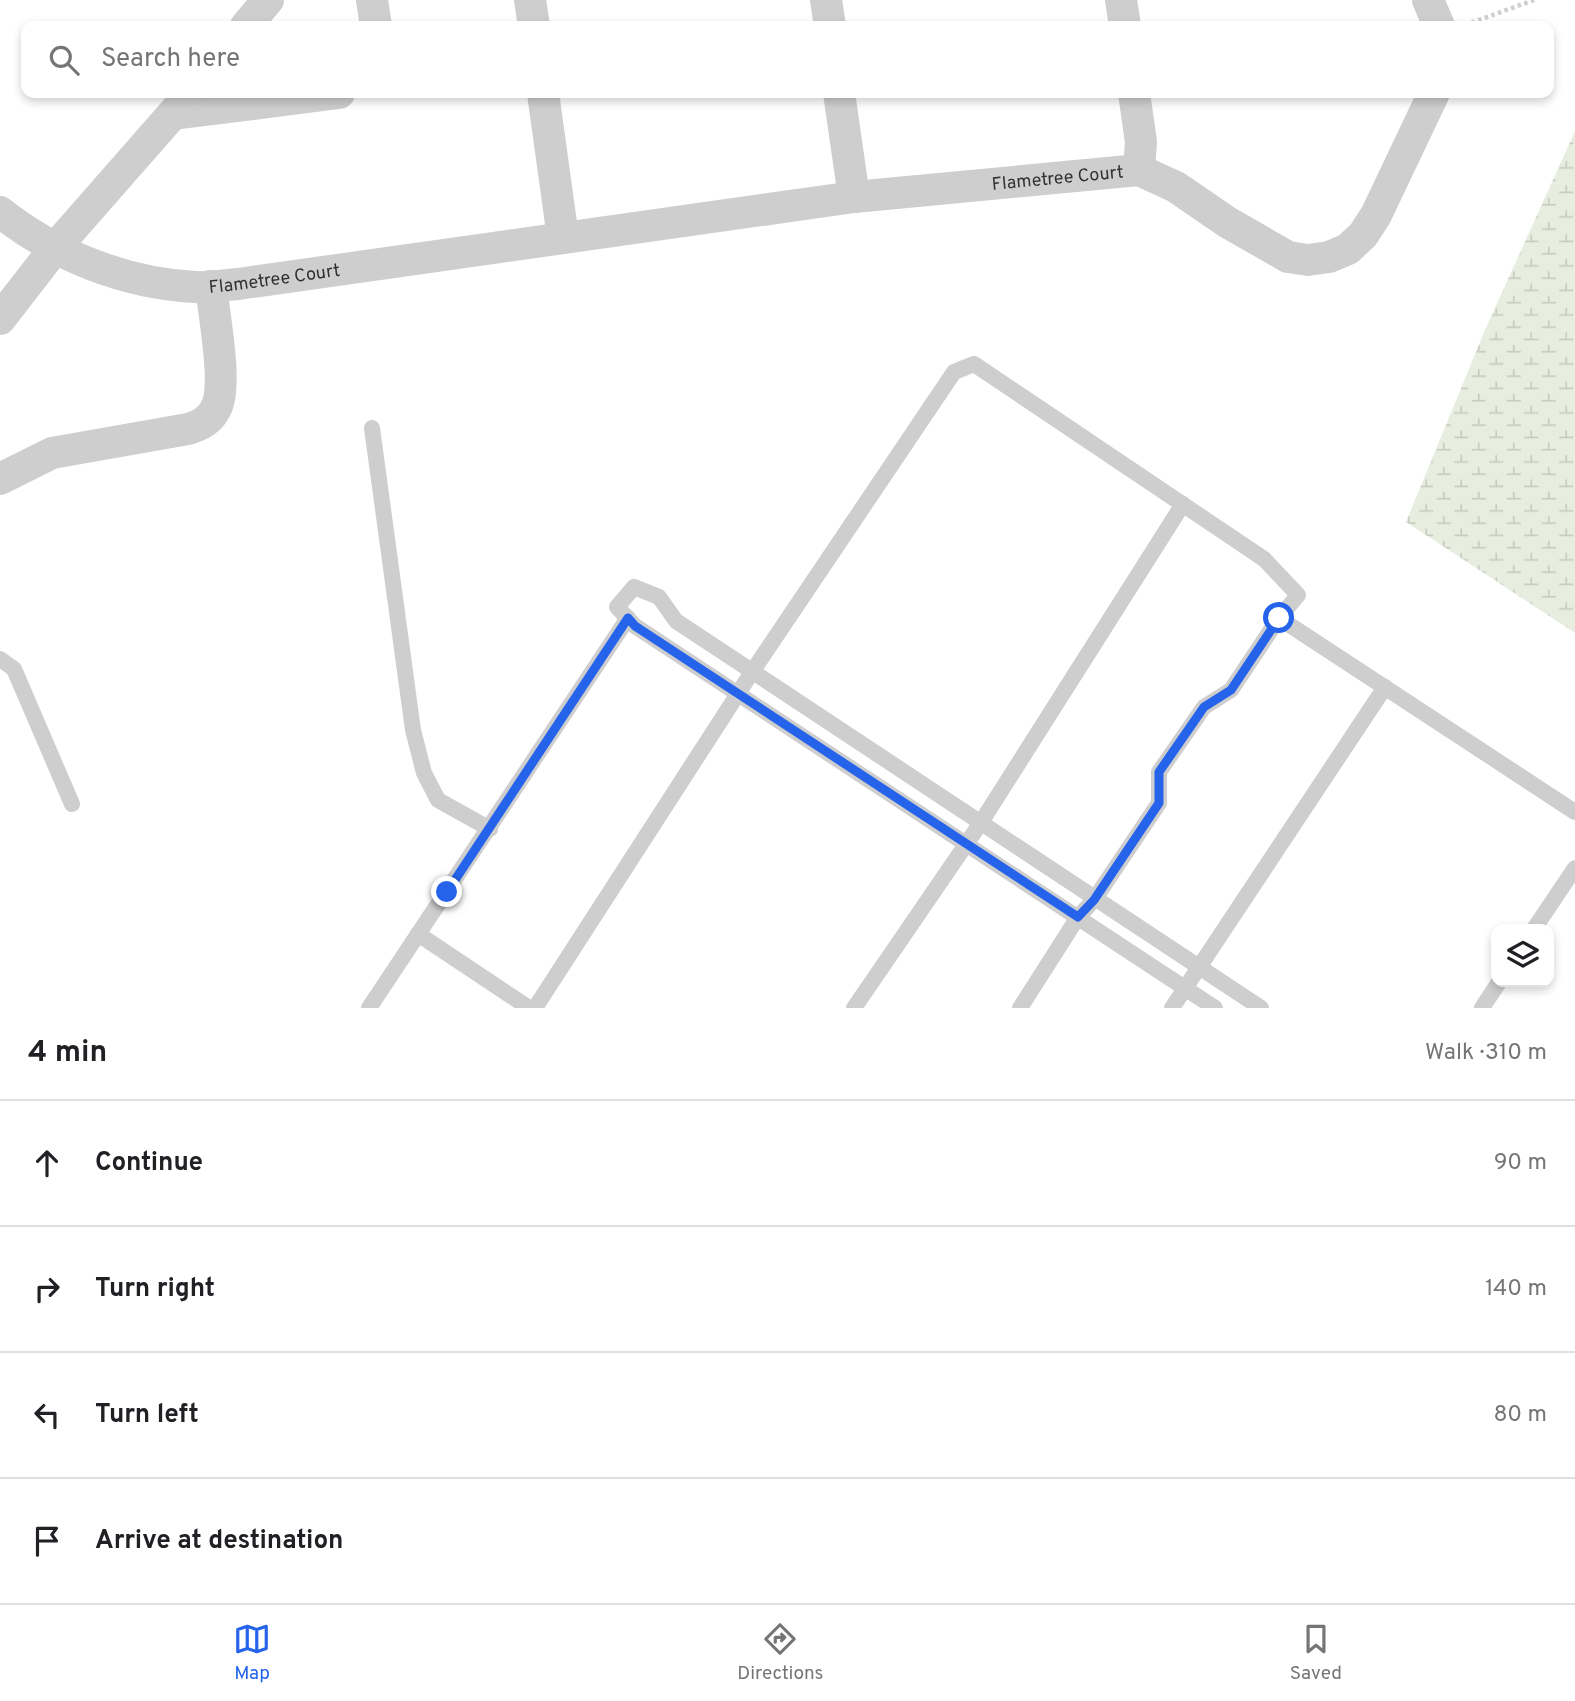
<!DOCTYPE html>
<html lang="en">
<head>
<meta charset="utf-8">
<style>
  body { margin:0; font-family:Overpass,sans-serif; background:#f2f2f2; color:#202124 }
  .controls { position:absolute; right:21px; bottom:21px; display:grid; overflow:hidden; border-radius:14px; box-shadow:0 4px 10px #0003 }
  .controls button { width:63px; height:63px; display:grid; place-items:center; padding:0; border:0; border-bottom:2px solid #e0e0e0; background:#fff; color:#202124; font:35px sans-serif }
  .stop { position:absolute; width:21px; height:21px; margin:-16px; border:5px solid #2563eb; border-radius:50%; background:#fff }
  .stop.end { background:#2563eb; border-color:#fff; box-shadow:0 2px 7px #0008 }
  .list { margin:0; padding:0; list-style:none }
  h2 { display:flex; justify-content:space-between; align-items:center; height:91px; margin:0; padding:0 28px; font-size:30px }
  h2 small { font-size:23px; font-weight:400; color:#757577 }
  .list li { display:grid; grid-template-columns:46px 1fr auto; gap:21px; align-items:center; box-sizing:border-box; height:126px; padding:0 28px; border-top:2px solid #e0e0e0 }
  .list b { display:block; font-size:26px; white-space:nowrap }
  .list em { font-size:23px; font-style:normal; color:#757577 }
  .icon { flex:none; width:38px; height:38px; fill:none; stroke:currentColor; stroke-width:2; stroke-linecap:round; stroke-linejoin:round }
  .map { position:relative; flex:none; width:1575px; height:1008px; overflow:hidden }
  .search { position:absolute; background:#fff; box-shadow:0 4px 10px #0003; left:21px; right:21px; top:21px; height:77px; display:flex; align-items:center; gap:18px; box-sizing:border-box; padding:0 24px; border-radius:14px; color:#757577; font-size:26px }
  .sheet { height:595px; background:#fff }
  nav { display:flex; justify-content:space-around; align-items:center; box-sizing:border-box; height:98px; border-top:2px solid #e0e0e0; background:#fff; font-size:19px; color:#757577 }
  nav a { display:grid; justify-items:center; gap:4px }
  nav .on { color:#2563eb }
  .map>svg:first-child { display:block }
</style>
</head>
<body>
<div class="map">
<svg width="1575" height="1008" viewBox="0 0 1575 1008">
  <defs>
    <pattern id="wetland-marsh" width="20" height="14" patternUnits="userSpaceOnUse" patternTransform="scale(1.75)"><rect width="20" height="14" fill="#e8eedf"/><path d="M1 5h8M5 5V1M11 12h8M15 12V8" fill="none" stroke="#c7cdc0"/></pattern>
  </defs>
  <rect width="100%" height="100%" fill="#fff"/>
  <path fill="url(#wetland-marsh)" d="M 1575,131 L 1575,633 L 1406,522 L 1485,330 Z"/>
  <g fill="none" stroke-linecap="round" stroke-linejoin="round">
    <path stroke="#cecece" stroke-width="4.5" stroke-dasharray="3.5 3.5" stroke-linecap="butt" d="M 1465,25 L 1534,0"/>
    <g stroke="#cecece" stroke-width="16">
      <path d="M 372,428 L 413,730 L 424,773 L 438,800 L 490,829"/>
      <path d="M 0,659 L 14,669 L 72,804"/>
      <path d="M 1534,929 L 1575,868"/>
      <path d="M 418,934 L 529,1008"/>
      <path d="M 369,1008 L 628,618"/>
      <path d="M 535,1008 L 752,672 L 954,372 L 974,364 L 1264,559 L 1298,595 L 1279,618"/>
      <path d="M 854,1008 L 980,824 L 1183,504"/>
      <path d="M 1020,1008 L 1078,917 L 1094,900 L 1159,803 L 1159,772 L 1204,707 L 1231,690 L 1279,618 L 1575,812"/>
      <path d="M 1172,1008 L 1385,687"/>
      <path d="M 1215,1008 L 635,626 L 617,607 L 634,587 L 659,597 L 676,621 L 1261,1008"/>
      <path d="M 1482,1008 L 1499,982"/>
    </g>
    <g stroke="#cecece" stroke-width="32">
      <path d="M 372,0 L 376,26"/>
      <path d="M 530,0 L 534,26"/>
      <path d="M 826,0 L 830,26"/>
      <path d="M 1121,0 L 1125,26"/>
      <path d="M 1428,0 L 1439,26"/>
      <path d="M 246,26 L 268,0"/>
      <path d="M 543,93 L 563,238"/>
      <path d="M 839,93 L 854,197"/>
      <path d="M 1134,93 L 1141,142 L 1139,170"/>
      <path d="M 173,114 L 339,93"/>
      <path id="s1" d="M 0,212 C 56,256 124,283 195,287 C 209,288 224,285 238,284 L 854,197 L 1139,170 L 1176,187 L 1227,222 L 1288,257 L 1308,260 L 1329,257 L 1348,249 L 1363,235 L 1376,215 L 1434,93"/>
      <path d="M 0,319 L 55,248 L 191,93"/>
      <path d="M 0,479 L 52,453 L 188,429 C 201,425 211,420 217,406 C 227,382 214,315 211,286"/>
    </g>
  </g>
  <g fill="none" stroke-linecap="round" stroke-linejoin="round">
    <path stroke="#2563eb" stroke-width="9" d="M 447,892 L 628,618 L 635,626 L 1078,917 L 1094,900 L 1159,803 L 1159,772 L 1204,707 L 1231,690 L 1279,618"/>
  </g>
  <g text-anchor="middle" stroke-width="7" stroke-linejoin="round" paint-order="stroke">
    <g font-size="18" fill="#313131" stroke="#fff">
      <text dy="6" stroke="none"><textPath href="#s1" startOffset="1082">Flametree Court</textPath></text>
      <text dy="6" stroke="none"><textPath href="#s1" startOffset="292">Flametree Court</textPath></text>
    </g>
  </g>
</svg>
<div class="controls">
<button><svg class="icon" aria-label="layers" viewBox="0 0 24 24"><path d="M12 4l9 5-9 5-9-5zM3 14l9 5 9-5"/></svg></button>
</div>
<div class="stop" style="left:1279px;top:618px"></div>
<div class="stop end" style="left:447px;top:892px"></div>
<div class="search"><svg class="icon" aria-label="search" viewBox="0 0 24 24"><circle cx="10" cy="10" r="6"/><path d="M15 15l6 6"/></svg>Search here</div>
</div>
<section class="sheet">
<h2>4 min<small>Walk · 310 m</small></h2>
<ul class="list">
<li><svg class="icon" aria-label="ahead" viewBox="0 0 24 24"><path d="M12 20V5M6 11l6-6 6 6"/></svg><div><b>Continue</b></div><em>90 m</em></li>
<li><svg class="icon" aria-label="right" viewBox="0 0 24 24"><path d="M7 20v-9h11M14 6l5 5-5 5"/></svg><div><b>Turn right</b></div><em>140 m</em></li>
<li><svg class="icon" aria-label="left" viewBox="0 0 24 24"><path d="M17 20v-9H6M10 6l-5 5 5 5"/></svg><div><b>Turn left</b></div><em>80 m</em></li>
<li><svg class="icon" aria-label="arrive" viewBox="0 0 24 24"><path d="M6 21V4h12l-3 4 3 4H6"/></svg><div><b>Arrive at destination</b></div></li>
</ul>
</section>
<nav>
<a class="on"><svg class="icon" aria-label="map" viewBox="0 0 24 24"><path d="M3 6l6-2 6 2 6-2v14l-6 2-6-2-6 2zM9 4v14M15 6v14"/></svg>Map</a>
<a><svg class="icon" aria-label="directions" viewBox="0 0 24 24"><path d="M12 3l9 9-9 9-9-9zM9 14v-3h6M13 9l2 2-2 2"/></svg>Directions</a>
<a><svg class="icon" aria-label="saved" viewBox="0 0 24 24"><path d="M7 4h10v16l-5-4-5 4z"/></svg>Saved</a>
</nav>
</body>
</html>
